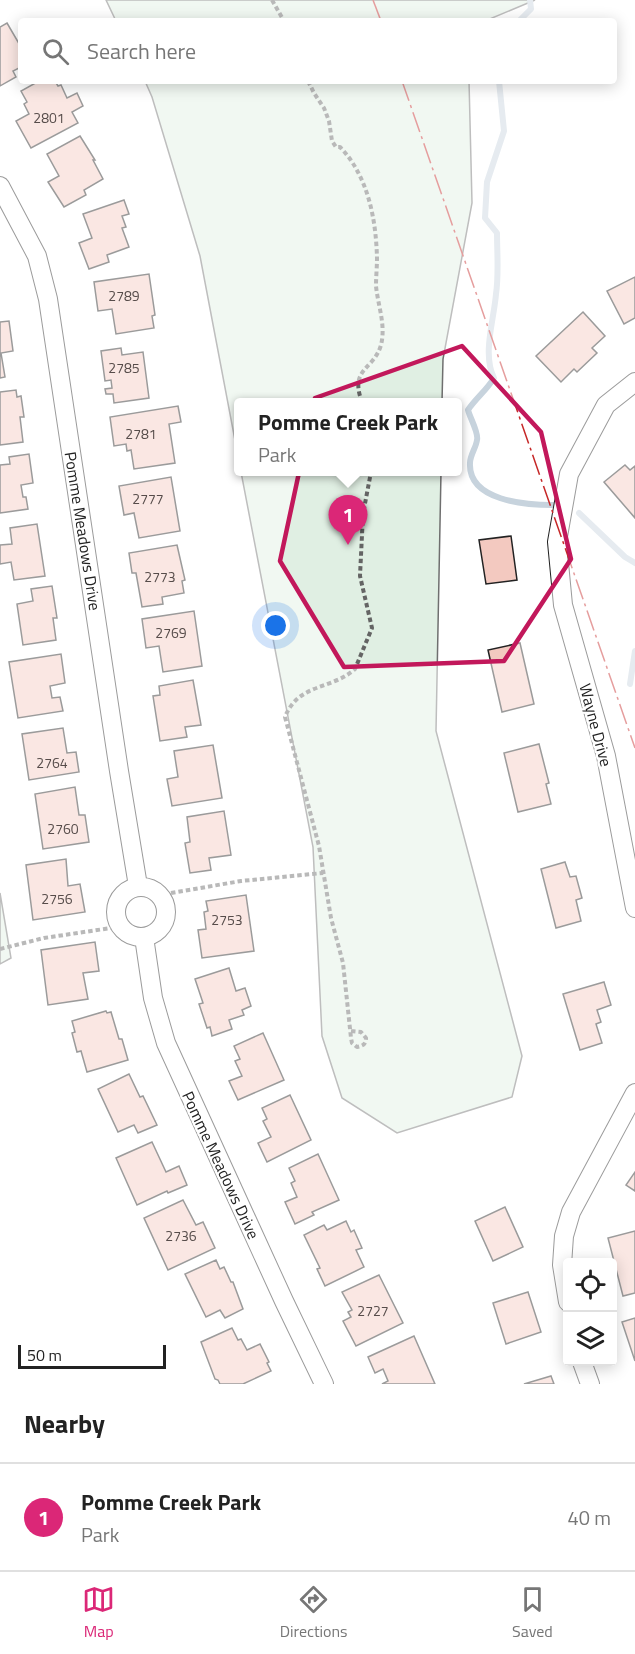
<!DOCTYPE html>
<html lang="en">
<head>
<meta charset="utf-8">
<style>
  body { margin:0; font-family:"Titillium Web",sans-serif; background:#f2f2f2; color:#222 }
  .controls { position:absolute; right:18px; bottom:18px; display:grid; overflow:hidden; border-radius:6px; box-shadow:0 3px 15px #0003 }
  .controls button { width:54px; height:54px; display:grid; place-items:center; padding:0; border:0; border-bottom:2px solid #e0e0e0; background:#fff; color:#222; font:30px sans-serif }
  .scale { position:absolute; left:18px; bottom:15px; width:148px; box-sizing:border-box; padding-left:6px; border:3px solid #222; border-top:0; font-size:16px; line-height:21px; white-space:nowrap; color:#222; -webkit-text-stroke:4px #fff; paint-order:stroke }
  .you { position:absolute; left:276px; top:626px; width:21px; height:21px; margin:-15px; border:4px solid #fff; border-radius:50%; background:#1a73e8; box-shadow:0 0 0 9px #1a73e833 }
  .badge { display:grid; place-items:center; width:39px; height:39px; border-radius:50%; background:#db2777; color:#fff; font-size:20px; font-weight:700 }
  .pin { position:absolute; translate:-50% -50px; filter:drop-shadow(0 2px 3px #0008) }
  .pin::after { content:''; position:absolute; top:32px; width:21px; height:18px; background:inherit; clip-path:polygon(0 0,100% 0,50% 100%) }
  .popup { position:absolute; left:234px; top:398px; width:228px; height:78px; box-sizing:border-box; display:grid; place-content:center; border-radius:6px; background:#fff; filter:drop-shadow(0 2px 4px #0005); font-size:20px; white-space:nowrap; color:#767676 }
  .popup b { font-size:22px; color:#222 }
  .popup::after { content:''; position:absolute; left:50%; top:100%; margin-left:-12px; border:12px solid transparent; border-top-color:#fff }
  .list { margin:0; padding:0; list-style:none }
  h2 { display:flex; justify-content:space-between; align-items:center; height:78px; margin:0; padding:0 24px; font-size:26px }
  h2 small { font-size:20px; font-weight:400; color:#767676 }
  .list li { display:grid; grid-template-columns:39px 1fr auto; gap:18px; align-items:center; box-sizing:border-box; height:108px; padding:0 24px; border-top:2px solid #e0e0e0 }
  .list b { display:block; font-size:22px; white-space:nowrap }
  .list p { margin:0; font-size:20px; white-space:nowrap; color:#767676 }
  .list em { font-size:20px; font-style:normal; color:#767676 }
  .icon { flex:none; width:33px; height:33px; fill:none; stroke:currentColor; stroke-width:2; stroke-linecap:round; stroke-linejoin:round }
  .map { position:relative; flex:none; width:635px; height:1384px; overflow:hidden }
  .search { position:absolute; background:#fff; box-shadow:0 3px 15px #0003; left:18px; right:18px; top:18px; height:66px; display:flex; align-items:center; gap:15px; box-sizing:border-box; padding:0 21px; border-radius:6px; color:#767676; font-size:22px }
  .sheet { height:186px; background:#fff }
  nav { display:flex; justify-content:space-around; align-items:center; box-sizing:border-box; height:84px; border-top:2px solid #e0e0e0; background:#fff; font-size:16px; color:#767676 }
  nav a { display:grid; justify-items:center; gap:3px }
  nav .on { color:#db2777 }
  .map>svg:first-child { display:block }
</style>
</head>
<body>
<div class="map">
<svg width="635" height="1384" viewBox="0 0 635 1384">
  <rect width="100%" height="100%" fill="#fff"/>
  <g fill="#e0efe3" stroke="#6f6f6f" stroke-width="1.5">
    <path d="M 106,0 L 535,0 L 485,21 L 116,21 Z"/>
    <path d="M 145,81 L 469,81 L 472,203 L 443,359 L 442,402 L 238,402 L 238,456 L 200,256 L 152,97 Z"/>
    <path d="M 241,472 L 441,472 L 436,731 L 522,1056 L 512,1097 L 397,1133 L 342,1098 L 322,1036 L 313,847 Z"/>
    <path d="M 0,893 L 11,958 L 0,964 Z"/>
  </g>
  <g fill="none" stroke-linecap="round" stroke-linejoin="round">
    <g stroke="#c7d3dd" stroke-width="6">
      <path d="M 519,21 L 531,9 L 530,0"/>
      <path d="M 499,81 L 504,131 L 487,182 L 485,218 L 497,233 C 497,253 499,274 496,294 C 494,320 482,354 494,378 C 486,391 476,398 468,410 C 470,418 479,433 477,440 C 476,448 470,455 470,463 C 468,501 526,505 553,505"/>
      <path d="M 579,513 L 625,557 L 635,563"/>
      <path d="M 630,684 L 635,651"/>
    </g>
  </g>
  <g fill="#f3c9c0" stroke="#222" stroke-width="1.5">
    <path d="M 7,23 L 21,47 L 21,67 L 13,71 L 16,77 L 0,86 L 0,27 Z"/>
    <path d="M 39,81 L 55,81 L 58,86 L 61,85 L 67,98 L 77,93 L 83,106 L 72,112 L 78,123 L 31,148 L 16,121 L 29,114 L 24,104 L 27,102 L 21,91 Z"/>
    <path d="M 80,136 L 95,160 L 93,160 L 103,179 L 84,190 L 86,195 L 64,207 L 48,182 L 59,176 L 47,154 Z"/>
    <path d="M 124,200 L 129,214 L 122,216 L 126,227 L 122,228 L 129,247 L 107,255 L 109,262 L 89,269 L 79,243 L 92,238 L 83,214 Z"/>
    <path d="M 149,274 L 155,315 L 152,316 L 154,328 L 116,334 L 112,309 L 98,311 L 94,282 Z"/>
    <path d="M 635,277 L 635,318 L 624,324 L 607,291 Z"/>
    <path d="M 583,312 L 605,336 L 592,348 L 597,353 L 577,372 L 574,369 L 561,382 L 536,356 Z"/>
    <path d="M 9,321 L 13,351 L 1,353 L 5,377 L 0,378 L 0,322 Z"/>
    <path d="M 121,348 L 122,355 L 143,352 L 149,398 L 114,403 L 113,394 L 106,394 L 105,389 L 112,388 L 111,380 L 105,381 L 101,351 Z"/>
    <path d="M 16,390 L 17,397 L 21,396 L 24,417 L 20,417 L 23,442 L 0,445 L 0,392 Z"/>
    <path d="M 178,406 L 181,422 L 169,424 L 175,463 L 134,469 L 131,450 L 127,451 L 126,444 L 114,446 L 110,417 Z"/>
    <path d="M 29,454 L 33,483 L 21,485 L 23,497 L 26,497 L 28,509 L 0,513 L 0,465 L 10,464 L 9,457 Z"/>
    <path d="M 625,465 L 630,470 L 635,466 L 635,518 L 604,482 Z"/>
    <path d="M 171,477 L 180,531 L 139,538 L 134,513 L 124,515 L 119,486 Z"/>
    <path d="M 37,524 L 45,576 L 14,580 L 11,562 L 0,564 L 0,545 L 12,544 L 10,528 Z"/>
    <path d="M 511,536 L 517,580 L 486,584 L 479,540 Z"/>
    <path d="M 177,545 L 185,580 L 182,581 L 184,593 L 162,597 L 163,604 L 142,607 L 136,573 L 132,573 L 129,553 Z"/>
    <path d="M 52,586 L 57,618 L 53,618 L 56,640 L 23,645 L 17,604 L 33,601 L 31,589 Z"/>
    <path d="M 194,611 L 202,666 L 163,672 L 159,646 L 146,648 L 142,619 Z"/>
    <path d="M 520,643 L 534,704 L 502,712 L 488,650 Z"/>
    <path d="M 61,654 L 65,683 L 50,686 L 52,698 L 60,697 L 63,711 L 18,718 L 9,662 Z"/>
    <path d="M 193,680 L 201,725 L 185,727 L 187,737 L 160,741 L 153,696 L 160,695 L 159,686 Z"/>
    <path d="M 63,728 L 67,753 L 76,752 L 79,772 L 29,780 L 22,734 Z"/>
    <path d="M 539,744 L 549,783 L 546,784 L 551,804 L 518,812 L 504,753 Z"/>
    <path d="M 213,745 L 222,798 L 172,806 L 167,779 L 178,777 L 174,751 Z"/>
    <path d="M 75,787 L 79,815 L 85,815 L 89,842 L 43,849 L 35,794 Z"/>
    <path d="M 224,811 L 231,855 L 209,858 L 211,870 L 190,873 L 185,843 L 190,842 L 187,817 Z"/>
    <path d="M 66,859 L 68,886 L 80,884 L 85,912 L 33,920 L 26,865 Z"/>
    <path d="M 565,862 L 570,877 L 576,876 L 582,898 L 576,900 L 581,921 L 556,928 L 541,869 Z"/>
    <path d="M 246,895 L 254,951 L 202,958 L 198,930 L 206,929 L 204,912 L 208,911 L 206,901 Z"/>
    <path d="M 95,942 L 99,971 L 83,973 L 88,999 L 48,1005 L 41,950 Z"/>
    <path d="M 229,968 L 236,991 L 245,988 L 251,1006 L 242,1010 L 244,1015 L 229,1020 L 232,1029 L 212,1036 L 210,1027 L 207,1028 L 199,1004 L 203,1003 L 195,979 Z"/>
    <path d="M 604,982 L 611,1005 L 597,1010 L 601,1022 L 596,1024 L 602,1043 L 580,1050 L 563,994 Z"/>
    <path d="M 106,1011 L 107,1013 L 111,1012 L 119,1039 L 122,1039 L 128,1060 L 87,1072 L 81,1051 L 77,1052 L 72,1033 L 75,1032 L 72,1021 Z"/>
    <path d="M 263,1033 L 284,1080 L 238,1100 L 229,1081 L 242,1076 L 235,1061 L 240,1059 L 234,1046 Z"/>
    <path d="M 129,1074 L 140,1097 L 143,1096 L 157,1125 L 138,1133 L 134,1125 L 118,1132 L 98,1089 Z"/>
    <path d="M 290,1095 L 311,1140 L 267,1162 L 258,1143 L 271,1137 L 263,1121 L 267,1119 L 262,1108 Z"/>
    <path d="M 152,1142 L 166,1172 L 179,1166 L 187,1185 L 168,1193 L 167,1191 L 137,1205 L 116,1158 Z"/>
    <path d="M 318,1154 L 339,1200 L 312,1212 L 314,1215 L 295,1224 L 285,1202 L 297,1197 L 291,1183 L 295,1181 L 289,1168 Z"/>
    <path d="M 635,1172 L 635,1191 L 626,1185 Z"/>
    <path d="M 183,1200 L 196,1225 L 203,1222 L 215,1248 L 168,1270 L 144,1218 Z"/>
    <path d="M 505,1207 L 523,1247 L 493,1261 L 475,1221 Z"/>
    <path d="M 346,1221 L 351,1232 L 354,1230 L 362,1248 L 356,1250 L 364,1267 L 325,1286 L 317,1269 L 320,1268 L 304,1235 L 324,1225 L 327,1230 Z"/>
    <path d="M 635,1231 L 635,1293 L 623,1296 L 608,1238 Z"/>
    <path d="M 216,1260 L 220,1269 L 224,1267 L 231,1282 L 233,1282 L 243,1309 L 225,1318 L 220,1310 L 206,1317 L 185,1274 Z"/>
    <path d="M 379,1275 L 403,1323 L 356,1346 L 343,1321 L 351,1317 L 348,1312 L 352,1310 L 342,1292 Z"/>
    <path d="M 528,1292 L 541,1332 L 506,1344 L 493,1303 Z"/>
    <path d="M 635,1318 L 635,1361 L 622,1322 Z"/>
    <path d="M 232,1328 L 238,1340 L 241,1339 L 247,1350 L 260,1344 L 269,1362 L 267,1363 L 271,1371 L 243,1384 L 220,1384 L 218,1380 L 215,1379 L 201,1342 Z"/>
    <path d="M 414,1336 L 435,1384 L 382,1384 L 388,1381 L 383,1369 L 375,1373 L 368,1357 Z"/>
    <path d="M 551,1376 L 554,1384 L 524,1384 Z"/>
  </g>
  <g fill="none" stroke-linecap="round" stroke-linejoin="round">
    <defs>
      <g id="street">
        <path d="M 0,186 L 37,256 L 48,299 L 119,771 L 138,886"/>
        <path d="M 635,382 L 606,405 L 569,474 L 557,542 L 563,605 L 606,756 L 635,908"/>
        <circle cx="141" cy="912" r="25"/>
        <path d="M 144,937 L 153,998 L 166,1043 L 284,1301 L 324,1384"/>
        <path d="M 568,1302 L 562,1265 L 564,1236 L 571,1212 L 635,1093"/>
        <path d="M 582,1362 L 590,1384"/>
      </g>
    </defs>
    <use href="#street" stroke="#222" stroke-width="20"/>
    <g stroke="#646464" stroke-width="4" stroke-dasharray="4.5 3" stroke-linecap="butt">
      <path d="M 272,0 L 284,21"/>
      <path d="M 308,81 L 314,93 L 324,108 L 329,121 L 332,141 L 336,147 L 340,147 C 368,176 376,219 377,258 C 377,267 376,277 376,286 C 378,306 386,325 381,345 C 374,370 349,368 362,402"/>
      <path d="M 171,893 L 241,881 L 323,873"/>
      <path d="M 0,949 L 44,938 L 111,928"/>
      <path d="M 351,1031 L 361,1032 L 366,1038 C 366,1044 363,1046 357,1047 L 352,1043 L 351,1038 L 343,963 L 331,918 L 319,846 L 285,717 C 298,683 332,690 355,669 L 372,628 L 360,576 L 363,514 L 371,472"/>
    </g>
    <use href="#street" stroke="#fff" stroke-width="18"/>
    <g stroke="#c62828" stroke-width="1.5" stroke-dasharray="21 4.5 3 4.5" stroke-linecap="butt">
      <path d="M 373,0 L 381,21"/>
      <path d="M 402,81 L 635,748"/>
    </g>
  </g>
  <path d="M0 0H635V1384H0ZM 462,346 L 541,432 L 571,559 L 504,661 L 344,667 L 280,561 L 315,398 Z" fill="#fff" fill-opacity=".55" fill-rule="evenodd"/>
  <path fill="none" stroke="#c2185b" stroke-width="4.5" stroke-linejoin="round" d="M 462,346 L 541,432 L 571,559 L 504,661 L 344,667 L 280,561 L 315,398 Z"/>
  <g text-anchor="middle" stroke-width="4.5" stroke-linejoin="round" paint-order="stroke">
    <g font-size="14" fill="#564c4a">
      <text x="49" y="123">2801</text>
      <text x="124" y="301">2789</text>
      <text x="124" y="373">2785</text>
      <text x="141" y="439">2781</text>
      <text x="148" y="504">2777</text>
      <text x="160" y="582">2773</text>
      <text x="171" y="638">2769</text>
      <text x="52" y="768">2764</text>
      <text x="63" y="834">2760</text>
      <text x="57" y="904">2756</text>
      <text x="227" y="925">2753</text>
      <text x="181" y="1241">2736</text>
      <text x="373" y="1316">2727</text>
    </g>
    <g font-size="16" fill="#222" stroke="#fff">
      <text transform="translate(83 531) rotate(81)" y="6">Pomme Meadows Drive</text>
      <text transform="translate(596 725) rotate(75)" y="6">Wayne Drive</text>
      <text transform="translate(221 1165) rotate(65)" y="6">Pomme Meadows Drive</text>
    </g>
  </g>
</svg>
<div class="controls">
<button><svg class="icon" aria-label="locate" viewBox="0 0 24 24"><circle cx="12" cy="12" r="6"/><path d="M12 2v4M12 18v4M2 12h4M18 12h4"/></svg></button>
<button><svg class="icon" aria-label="layers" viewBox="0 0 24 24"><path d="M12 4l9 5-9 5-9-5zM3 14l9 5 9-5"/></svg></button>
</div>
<div class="scale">50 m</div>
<div class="you"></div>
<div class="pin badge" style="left:348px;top:545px">1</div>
<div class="popup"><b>Pomme Creek Park</b>Park</div>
<div class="search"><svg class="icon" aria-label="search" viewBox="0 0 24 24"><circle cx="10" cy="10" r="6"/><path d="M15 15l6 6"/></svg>Search here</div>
</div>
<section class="sheet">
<h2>Nearby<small></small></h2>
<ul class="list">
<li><span class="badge">1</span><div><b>Pomme Creek Park</b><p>Park</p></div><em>40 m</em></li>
</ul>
</section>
<nav>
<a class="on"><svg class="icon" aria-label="map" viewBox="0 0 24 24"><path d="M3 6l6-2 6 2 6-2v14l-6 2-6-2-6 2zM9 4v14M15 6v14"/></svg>Map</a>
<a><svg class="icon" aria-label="directions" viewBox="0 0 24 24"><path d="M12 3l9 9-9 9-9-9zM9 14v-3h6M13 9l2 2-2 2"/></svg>Directions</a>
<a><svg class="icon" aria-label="saved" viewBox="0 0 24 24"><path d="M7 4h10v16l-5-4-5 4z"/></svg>Saved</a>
</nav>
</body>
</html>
